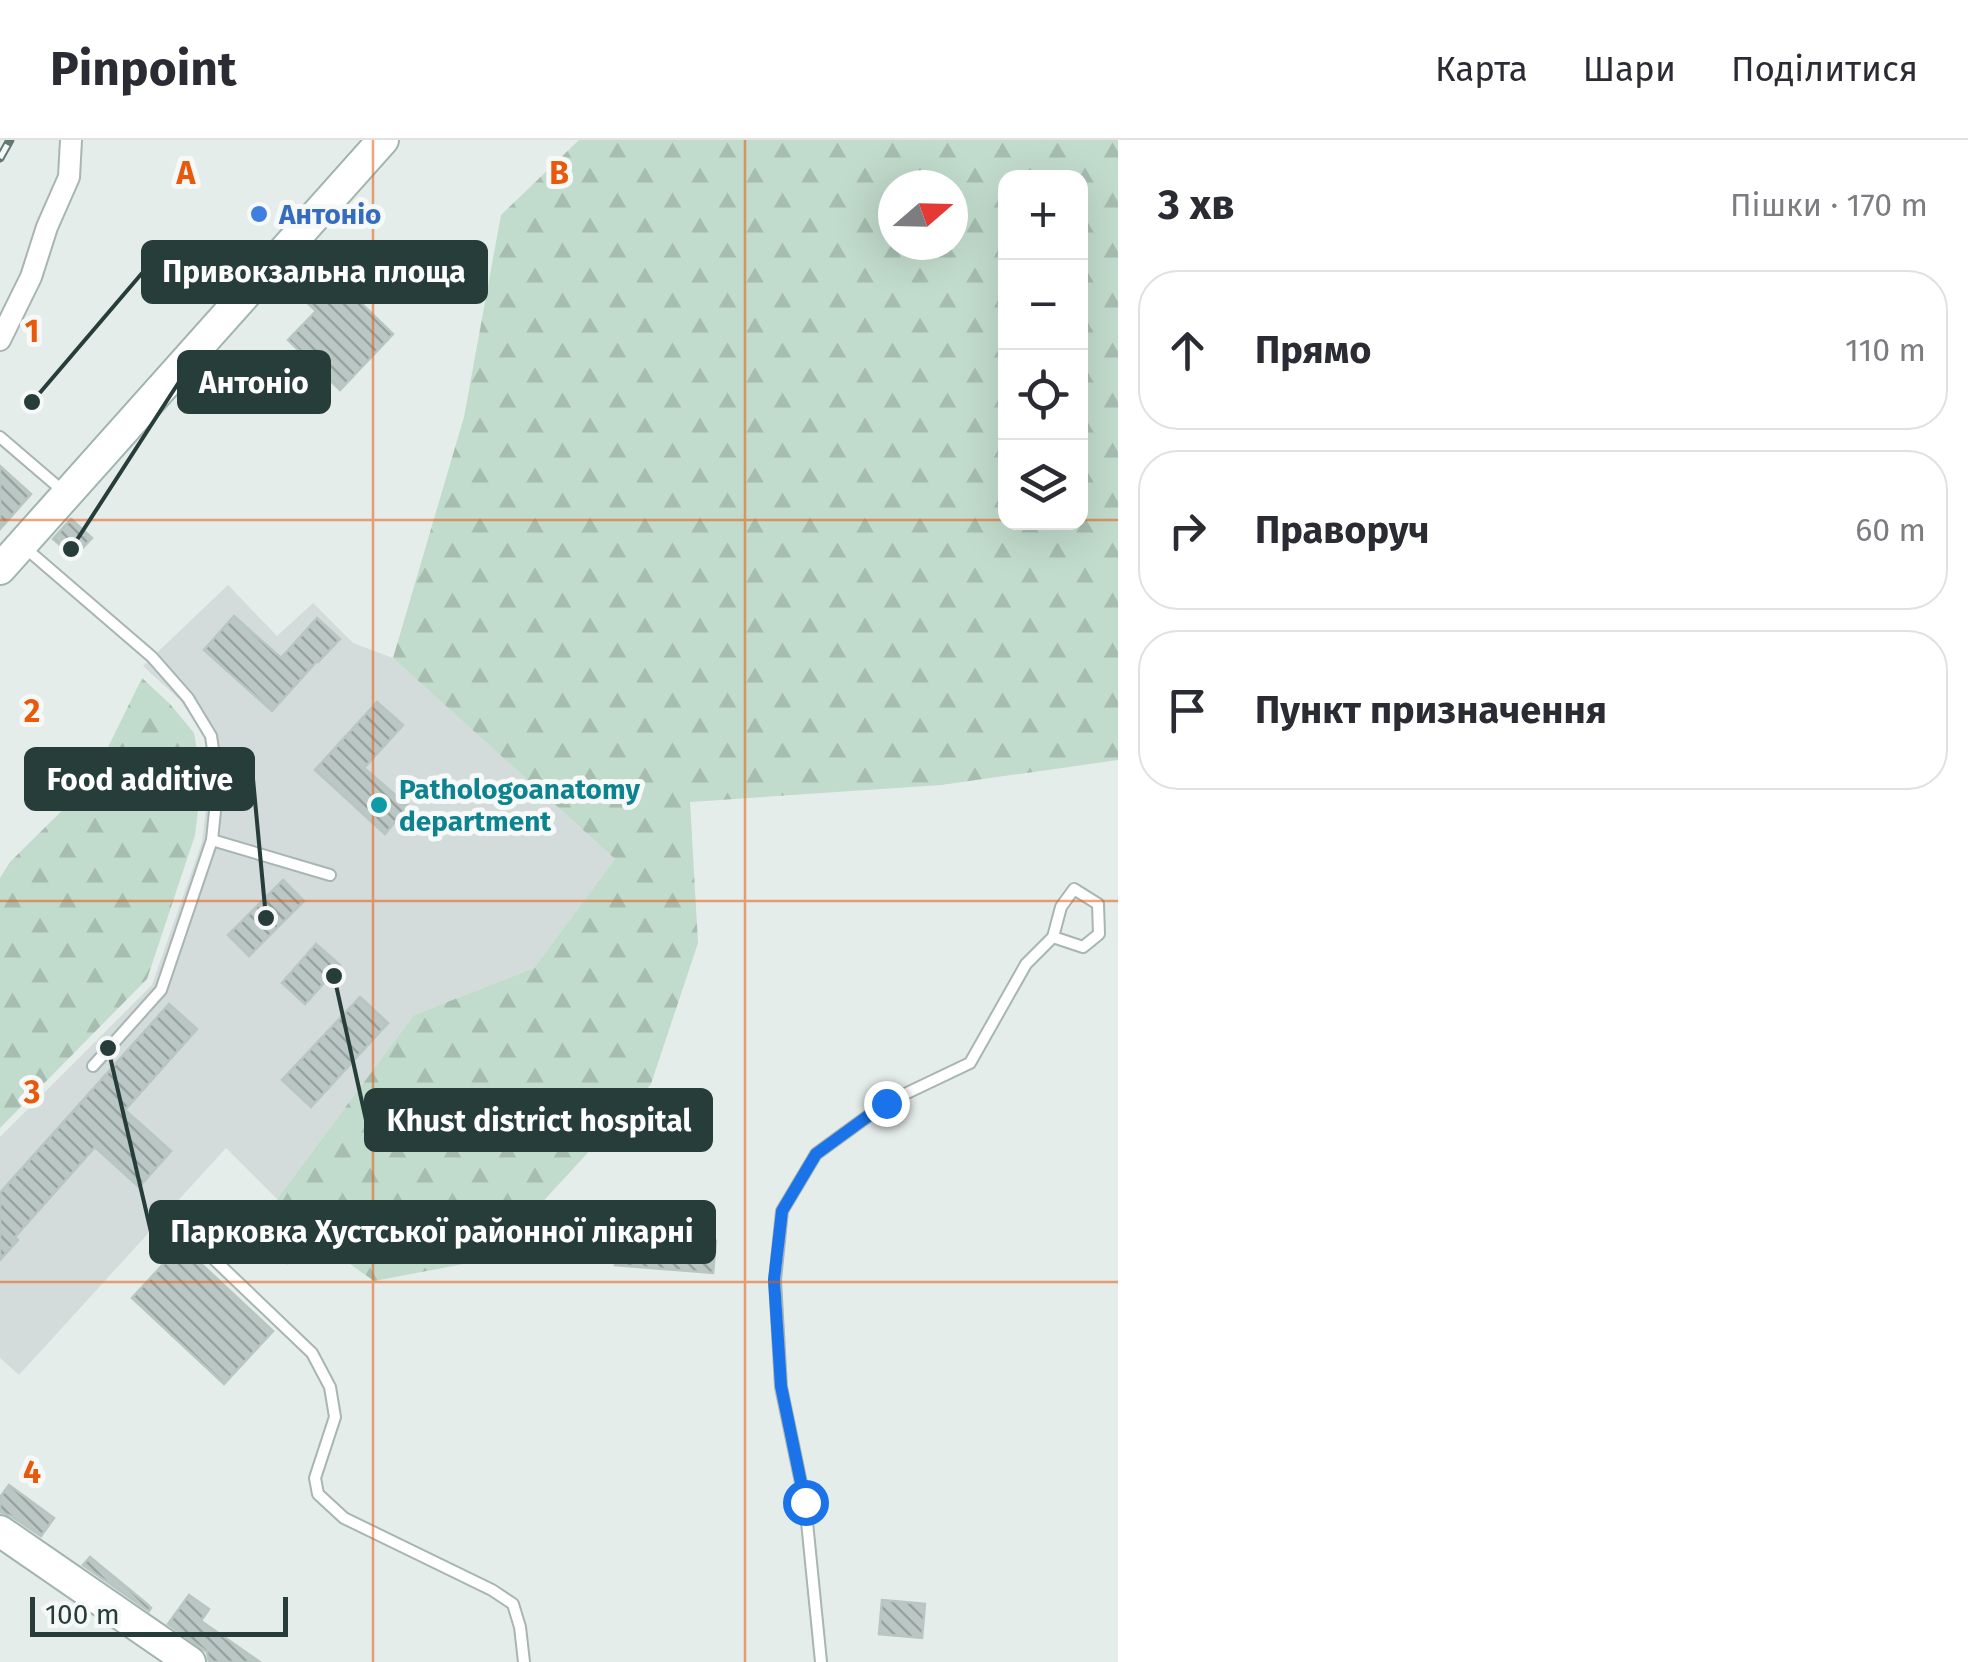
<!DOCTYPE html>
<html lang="uk">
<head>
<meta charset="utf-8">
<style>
  body { margin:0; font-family:"Fira Sans",sans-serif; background:#f7f7f7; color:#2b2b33 }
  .controls { position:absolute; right:30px; top:30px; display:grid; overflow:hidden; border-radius:20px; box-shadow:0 10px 40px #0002 }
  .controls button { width:90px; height:90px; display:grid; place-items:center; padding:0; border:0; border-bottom:2px solid #e1e1e2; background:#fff; color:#2b2b33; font:50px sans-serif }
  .compass { position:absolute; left:878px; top:30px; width:90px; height:90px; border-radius:50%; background:#fff; box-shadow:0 10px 40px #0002; rotate:70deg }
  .scale { position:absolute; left:30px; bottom:25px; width:258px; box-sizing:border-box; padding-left:10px; border:5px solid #263d3a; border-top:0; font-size:28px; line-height:35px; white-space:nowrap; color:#263d3a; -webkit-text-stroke:8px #f6f9f8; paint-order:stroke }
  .stop { position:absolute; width:30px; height:30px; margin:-22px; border:8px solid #1a73e8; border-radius:50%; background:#fff }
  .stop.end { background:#1a73e8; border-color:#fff; box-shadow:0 2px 10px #0008 }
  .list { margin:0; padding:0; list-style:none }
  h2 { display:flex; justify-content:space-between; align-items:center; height:130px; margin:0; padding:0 40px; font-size:42px }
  h2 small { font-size:32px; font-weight:400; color:#7c7c81 }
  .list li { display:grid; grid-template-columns:65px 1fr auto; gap:30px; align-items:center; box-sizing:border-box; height:160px; margin:0 20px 20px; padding:0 20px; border:2px solid #e1e1e2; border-radius:40px }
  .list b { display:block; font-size:38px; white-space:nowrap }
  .list em { font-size:32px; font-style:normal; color:#7c7c81 }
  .icon { flex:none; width:55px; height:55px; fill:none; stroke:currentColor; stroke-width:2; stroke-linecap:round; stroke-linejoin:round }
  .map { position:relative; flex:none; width:1118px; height:1522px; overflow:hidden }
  header { display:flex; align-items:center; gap:60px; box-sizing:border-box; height:140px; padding:0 50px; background:#fff; border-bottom:2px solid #e1e1e2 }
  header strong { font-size:48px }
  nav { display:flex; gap:55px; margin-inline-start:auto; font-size:35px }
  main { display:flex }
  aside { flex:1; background:#fff }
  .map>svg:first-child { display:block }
</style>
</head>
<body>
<header>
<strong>Pinpoint</strong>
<nav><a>Карта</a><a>Шари</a><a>Поділитися</a></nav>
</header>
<main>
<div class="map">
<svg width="1118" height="1522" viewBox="0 0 1118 1522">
  <defs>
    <pattern id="forest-firs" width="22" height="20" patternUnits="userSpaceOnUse" patternTransform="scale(2.5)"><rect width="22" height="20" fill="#c1dbcc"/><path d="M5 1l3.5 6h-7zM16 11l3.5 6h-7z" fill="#a6bdb0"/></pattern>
    <pattern id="building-back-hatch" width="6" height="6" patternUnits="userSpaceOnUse" patternTransform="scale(2.5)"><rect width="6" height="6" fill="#bbc7c4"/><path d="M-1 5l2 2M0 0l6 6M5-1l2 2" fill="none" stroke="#98a3a0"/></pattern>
  </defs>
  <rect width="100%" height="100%" fill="#e5edea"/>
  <path fill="#d3dcda" d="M 228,445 L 277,496 L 313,463 L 353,503 L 393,518 L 615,719 L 534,828 L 414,875 L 277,1059 L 226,1008 L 19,1235 L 0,1218 L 0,997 L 152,845 L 202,702 L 209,643 L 205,598 L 180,560 L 143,526 Z"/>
  <g fill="url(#forest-firs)" fill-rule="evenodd">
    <path d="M 579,0 L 1118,0 L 1118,620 L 941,645 L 690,662 L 698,803 L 651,944 L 490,1119 L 374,1141 L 312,1097 L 277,1059 L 414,875 L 534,828 L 615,719 L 393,518 L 464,277 L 501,75 ZM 1006,38 L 1080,38 L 1080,382 L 1006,382 ZM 893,45 L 953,45 L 953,105 L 893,105 Z"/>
    <path d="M 142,538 L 170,564 L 194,593 L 202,638 L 195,695 L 147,839 L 0,988 L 0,738 L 10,722 L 91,642 Z"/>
  </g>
  <g fill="url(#building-back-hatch)" stroke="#b8c6c2" stroke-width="2.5">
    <path d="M 320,109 L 335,124 L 328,131 L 393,194 L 340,250 L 288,200 L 316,171 L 287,143 Z"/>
    <path d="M 0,326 L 31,354 L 0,389 Z"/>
    <path d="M 71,379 L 92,398 L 74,417 L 53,399 Z"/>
    <path d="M 234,476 L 281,518 L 317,478 L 340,499 L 318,522 L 317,521 L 272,571 L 204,510 Z"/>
    <path d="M 377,562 L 403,585 L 364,628 L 408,666 L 385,694 L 315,630 Z"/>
    <path d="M 283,740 L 304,761 L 249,816 L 228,795 Z"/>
    <path d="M 316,804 L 340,825 L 305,864 L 282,843 Z"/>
    <path d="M 360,857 L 388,883 L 311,967 L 282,940 Z"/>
    <path d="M 169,864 L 197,889 L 125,970 L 171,1011 L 139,1047 L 95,1007 L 15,1097 L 18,1100 L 0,1120 L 0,1053 Z"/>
    <path d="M 669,1063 L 687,1065 L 683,1098 L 716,1101 L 713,1133 L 615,1125 L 618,1092 L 665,1096 Z"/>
    <path d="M 267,1078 L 280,1080 L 285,1084 L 287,1094 L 297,1104 L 294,1107 L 298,1111 L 287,1123 L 282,1118 L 278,1122 L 266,1110 L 262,1114 L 249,1101 L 255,1096 L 252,1093 Z"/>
    <path d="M 181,1105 L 273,1191 L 224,1244 L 132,1158 Z"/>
    <path d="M 9,1345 L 54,1378 L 41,1396 L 11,1376 L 0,1372 L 0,1357 Z"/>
    <path d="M 90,1417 L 147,1464 L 151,1468 L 149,1471 L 83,1425 Z"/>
    <path d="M 189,1455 L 209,1469 L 201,1481 L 260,1522 L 209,1522 L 207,1512 L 168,1484 Z"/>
    <path d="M 882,1460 L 925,1464 L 922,1498 L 879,1494 Z"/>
  </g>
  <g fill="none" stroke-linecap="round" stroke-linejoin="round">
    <defs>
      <g id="lane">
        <path d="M 0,297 L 63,351"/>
        <path d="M 23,406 L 152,517 L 188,558 L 211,596 L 218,642 L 212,700 L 161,850 L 93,926"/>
        <path d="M 212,700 L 330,735"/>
        <path d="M 199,1105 L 312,1213 L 330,1247 L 335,1277 L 315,1338 L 318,1354 L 344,1378 L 492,1450 L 513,1464 L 520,1487 L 524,1522"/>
        <path d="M 821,1522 L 805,1362 L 781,1247 L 775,1140 L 782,1071 L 816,1014 L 886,963 L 970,923 L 1026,824 L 1053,797 L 1061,767 L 1074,749 L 1098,764 L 1099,794 L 1083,807 L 1053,797"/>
      </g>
      <path id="street" d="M 0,200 L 31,137 L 47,87 L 69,37 L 71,0"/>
      <g id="secondary">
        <path d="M 0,429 L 383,0"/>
        <path d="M 0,1391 L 190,1522"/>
      </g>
    </defs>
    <use href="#lane" stroke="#a8b5b2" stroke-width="14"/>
    <use href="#street" stroke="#a8b5b2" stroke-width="24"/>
    <use href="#secondary" stroke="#a2b4b0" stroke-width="34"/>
    <use href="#lane" stroke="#fff" stroke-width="10"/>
    <use href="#street" stroke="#fff" stroke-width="20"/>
    <use href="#secondary" stroke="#fff" stroke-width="30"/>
    <defs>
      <path id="rail" d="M 0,18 L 10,0"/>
    </defs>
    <use href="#rail" stroke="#617875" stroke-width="9"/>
    <use href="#rail" stroke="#f6f9f8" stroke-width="5" stroke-dasharray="15" stroke-linecap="butt"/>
  </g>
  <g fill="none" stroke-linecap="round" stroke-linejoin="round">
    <path stroke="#1a73e8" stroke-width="12" d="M 805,1362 L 781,1246 L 774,1140 L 782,1071 L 816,1014 L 886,963"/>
  </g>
  <path fill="none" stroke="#e8590c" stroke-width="2.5" stroke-opacity="0.55" d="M 373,0 L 373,1522M 745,0 L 745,1522M 0,380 L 1006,380M 1080,380 L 1118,380M 0,761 L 1118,761M 0,1142 L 1118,1142"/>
  <circle fill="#3f7fe0" stroke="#f6f9f8" stroke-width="4" cx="259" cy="74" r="10"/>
  <circle fill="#0f9aa8" stroke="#f6f9f8" stroke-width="4" cx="379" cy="665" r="10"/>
  <g text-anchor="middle" stroke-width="10" stroke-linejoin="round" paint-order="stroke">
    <g font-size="28" font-weight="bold" fill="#366cbe" stroke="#f6f9f8" text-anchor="start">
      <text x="279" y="84">Антонio</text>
    </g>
    <g font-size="28" font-weight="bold" fill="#0d838f" stroke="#f6f9f8" text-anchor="start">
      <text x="399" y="659">Pathologoanatomy<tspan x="399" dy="32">department</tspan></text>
    </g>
  </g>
  <g font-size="32" text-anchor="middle" font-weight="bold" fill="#e8590c" stroke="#f6f9f8" stroke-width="10" stroke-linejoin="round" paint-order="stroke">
    <text x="186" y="44">A</text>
    <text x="559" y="44">B</text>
    <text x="32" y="202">1</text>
    <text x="32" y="582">2</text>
    <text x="32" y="963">3</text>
    <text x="32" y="1343">4</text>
  </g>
  <path fill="none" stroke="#263d3a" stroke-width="4" d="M32 262L143 132M71 409L179 242M266 778L253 639M334 836L366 980M108 908L151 1092"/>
  <g fill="#263d3a" stroke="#f6f9f8" stroke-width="4">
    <circle cx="32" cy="262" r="10"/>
    <circle cx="71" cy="409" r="10"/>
    <circle cx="266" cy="778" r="10"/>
    <circle cx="334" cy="836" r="10"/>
    <circle cx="108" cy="908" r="10"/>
  </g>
  <g fill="#263d3a" stroke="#263d3a" stroke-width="4">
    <rect x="143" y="102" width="343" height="60" rx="10"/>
    <rect x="179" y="212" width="150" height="60" rx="10"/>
    <rect x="26" y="609" width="227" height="60" rx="10"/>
    <rect x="366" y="950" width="345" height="60" rx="10"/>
    <rect x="151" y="1062" width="563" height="60" rx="10"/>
  </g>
  <g font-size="30" text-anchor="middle" font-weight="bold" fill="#fff">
    <text x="314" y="142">Привокзальна площа</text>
    <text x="254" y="253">Антоніо</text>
    <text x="140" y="650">Food additive</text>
    <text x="539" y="991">Khust district hospital</text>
    <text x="432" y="1102">Парковка Хустської районної лікарні</text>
  </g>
</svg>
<div class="controls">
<button>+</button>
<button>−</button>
<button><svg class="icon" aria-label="locate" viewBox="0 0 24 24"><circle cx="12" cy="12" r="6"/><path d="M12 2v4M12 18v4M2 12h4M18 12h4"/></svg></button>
<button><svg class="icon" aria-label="layers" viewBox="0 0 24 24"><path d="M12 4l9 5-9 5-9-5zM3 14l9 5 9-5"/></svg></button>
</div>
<svg class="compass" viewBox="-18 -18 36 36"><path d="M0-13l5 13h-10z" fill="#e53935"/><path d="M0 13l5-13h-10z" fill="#7c7c81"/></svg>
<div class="scale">100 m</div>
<div class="stop" style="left:805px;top:1362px"></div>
<div class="stop end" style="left:886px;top:963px"></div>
</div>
<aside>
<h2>3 хв<small>Пішки · 170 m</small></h2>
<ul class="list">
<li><svg class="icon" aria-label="ahead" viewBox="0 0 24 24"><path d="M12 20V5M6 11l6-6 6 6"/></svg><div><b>Прямо</b></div><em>110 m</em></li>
<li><svg class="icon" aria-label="right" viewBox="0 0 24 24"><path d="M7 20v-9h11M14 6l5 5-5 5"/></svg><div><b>Праворуч</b></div><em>60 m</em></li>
<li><svg class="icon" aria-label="arrive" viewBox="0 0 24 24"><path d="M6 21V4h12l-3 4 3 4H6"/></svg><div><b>Пункт призначення</b></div></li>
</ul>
</aside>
</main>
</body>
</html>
